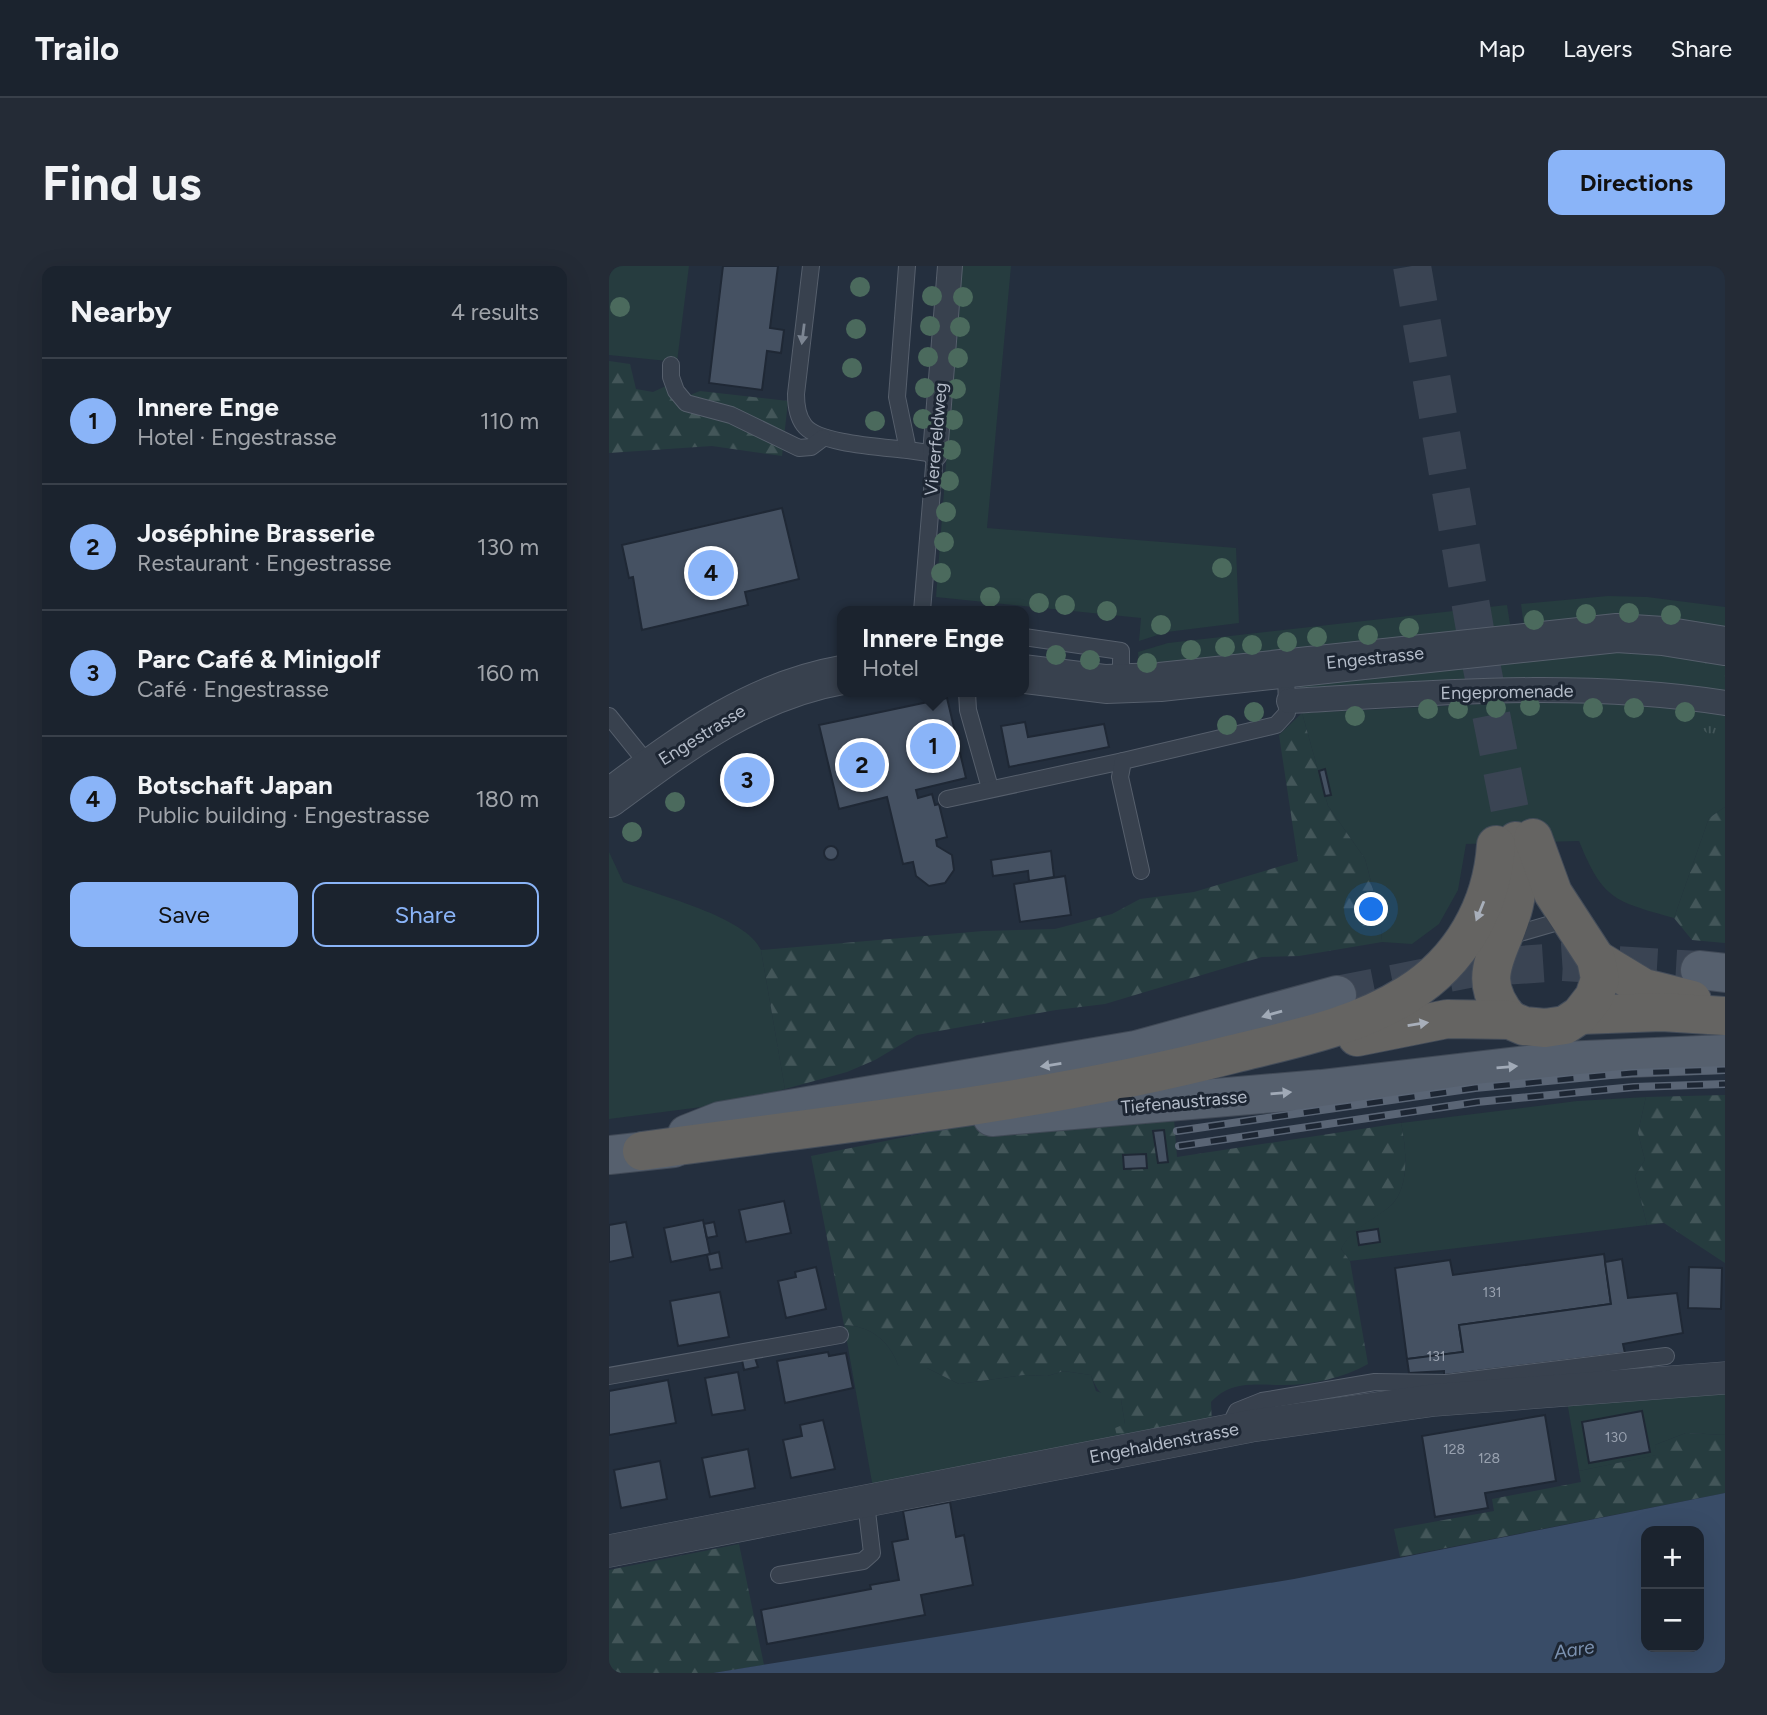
<!DOCTYPE html>
<html lang="en">
<head>
<meta charset="utf-8">
<style>
  body { margin:0; font-family:Figtree,sans-serif; background:#242b36; color:#f1f3f6 }
  .controls { position:absolute; right:21px; bottom:21px; display:grid; overflow:hidden; border-radius:14px; box-shadow:0 7px 28px #0002 }
  .controls button { width:63px; height:63px; display:grid; place-items:center; padding:0; border:0; border-bottom:2px solid #39404a; background:#1b232e; color:#f1f3f6; font:35px sans-serif }
  .you { position:absolute; left:763px; top:644px; width:24px; height:24px; margin:-18px; border:5px solid #fff; border-radius:50%; background:#1a73e8; box-shadow:0 0 0 10px #1a73e833 }
  .badge { display:grid; place-items:center; width:46px; height:46px; border-radius:50%; background:#8ab4f8; color:#111; font-size:23px; font-weight:700 }
  .pin { position:absolute; translate:-50% -50%; border:4px solid #fff; box-shadow:0 2px 7px #0006 }
  .popup { position:absolute; left:228px; top:340px; width:192px; height:91px; box-sizing:border-box; display:grid; place-content:center; border-radius:14px; background:#1b232e; filter:drop-shadow(0 2px 5px #0005); font-size:23px; white-space:nowrap; color:#a0a4aa }
  .popup b { font-size:26px; color:#f1f3f6 }
  .popup::after { content:''; position:absolute; left:50%; top:100%; margin-left:-14px; border:14px solid transparent; border-top-color:#1b232e }
  .list { margin:0; padding:0; list-style:none }
  h2 { display:flex; justify-content:space-between; align-items:center; height:91px; margin:0; padding:0 28px; font-size:30px }
  h2 small { font-size:23px; font-weight:400; color:#a0a4aa }
  .list li { display:grid; grid-template-columns:46px 1fr auto; gap:21px; align-items:center; box-sizing:border-box; height:126px; padding:0 28px; border-top:2px solid #39404a }
  .list b { display:block; font-size:26px; white-space:nowrap }
  .list p { margin:0; font-size:23px; white-space:nowrap; color:#a0a4aa }
  .list em { font-size:23px; font-style:normal; color:#a0a4aa }
  .actions { display:flex; gap:14px; padding:21px 28px }
  .actions a { flex:1; padding:16px 0; border:2px solid #8ab4f8; border-radius:14px; text-align:center; font-size:24px; color:#8ab4f8 }
  .actions .main { background:#8ab4f8; color:#111 }
  .map { position:relative; flex:none; width:1116px; height:1407px; overflow:hidden; border-radius:14px }
  header { display:flex; align-items:center; gap:42px; box-sizing:border-box; height:98px; padding:0 35px; background:#1b232e; border-bottom:2px solid #39404a }
  header strong { font-size:33px }
  nav { display:flex; gap:38px; margin-inline-start:auto; font-size:24px }
  .intro { display:flex; align-items:center; justify-content:space-between; box-sizing:border-box; height:168px; padding:0 42px }
  h1 { margin:0; font-size:49px }
  .button { padding:18px 32px; border-radius:14px; background:#8ab4f8; color:#111; font-size:24px; font-weight:700 }
  main { display:flex; gap:42px; padding:0 42px }
  aside { flex:1; background:#1b232e; border-radius:14px; box-shadow:0 7px 28px #0002 }
  .map>svg:first-child { display:block }
</style>
</head>
<body>
<header>
<strong>Trailo</strong>
<nav><a>Map</a><a>Layers</a><a>Share</a></nav>
</header>
<div class="intro"><h1>Find us</h1><a class="button">Directions</a></div>
<main>
<aside>
<h2>Nearby<small>4 results</small></h2>
<ul class="list">
<li><span class="badge">1</span><div><b>Innere Enge</b><p>Hotel · Engestrasse</p></div><em>110 m</em></li>
<li><span class="badge">2</span><div><b>Joséphine Brasserie</b><p>Restaurant · Engestrasse</p></div><em>130 m</em></li>
<li><span class="badge">3</span><div><b>Parc Café &amp; Minigolf</b><p>Café · Engestrasse</p></div><em>160 m</em></li>
<li><span class="badge">4</span><div><b>Botschaft Japan</b><p>Public building · Engestrasse</p></div><em>180 m</em></li>
</ul>
<div class="actions"><a class="main">Save</a><a>Share</a></div>
</aside>
<div class="map">
<svg width="1116" height="1407" viewBox="0 0 1116 1407">
  <defs>
    <pattern id="forest-firs" width="22" height="20" patternUnits="userSpaceOnUse" patternTransform="scale(1.75)"><rect width="22" height="20" fill="#263c3f"/><path d="M5 1l3.5 6h-7zM16 11l3.5 6h-7z" fill="#435659"/></pattern>
    <pattern id="park-tufts" width="24" height="20" patternUnits="userSpaceOnUse" patternTransform="scale(1.75)"><rect width="24" height="20" fill="#263c3f"/><path d="M3 7l-1-3M5 7V3M7 7l1-3M15 17l-1-3M17 17v-4M19 17l1-3" fill="none" stroke="#435659"/></pattern>
  </defs>
  <rect width="100%" height="100%" fill="#242f3e"/>
  <g fill="#263c3f">
    <path d="M 0,0 L 80,0 L 68,96 L 0,89 Z"/>
    <path d="M 352,0 L 402,0 L 378,262 L 627,282 L 630,357 L 558,366 L 530,375 L 532,352 L 327,331 Z"/>
    <path d="M 999,330 L 1038,331 L 1116,341 L 1116,366 L 915,362 L 912,338 Z"/>
    <path d="M 898,339 L 902,364 L 530,403 L 529,386 L 559,377 Z"/>
    <path d="M 978,381 L 1116,395 L 1089,422 L 988,412 L 691,423 L 691,416 Z"/>
    <path d="M 939,435 L 1027,437 L 1116,451 L 1116,541 L 1100,552 L 1065,652 C 1005,635 994,634 970,575 L 857,578 L 849,624 L 830,658 L 803,678 L 773,676 L 771,650 L 756,593 L 719,540 L 693,447 Z"/>
    <path d="M 0,586 L 14,616 C 48,629 138,651 152,684 L 176,823 L 131,836 L 0,853 Z"/>
    <path d="M 1037,831 L 1029,867 L 1036,894 L 1026,910 L 1038,959 L 741,995 L 732,983 C 743,961 761,956 780,941 C 802,923 797,881 792,857 L 968,835 Z"/>
    <path d="M 235,1059 C 260,1059 281,1075 289,1099 L 318,1102 L 350,1118 L 415,1109 L 438,1110 L 455,1105 L 482,1109 L 487,1125 L 512,1133 L 516,1158 L 510,1178 L 264,1222 Z"/>
    <path d="M 1116,1112 L 1116,1169 L 1077,1167 L 1046,1179 L 1048,1189 L 970,1205 L 956,1124 Z"/>
  </g>
  <g fill="url(#forest-firs)">
    <path d="M 0,95 L 21,98 L 27,123 L 44,126 L 57,120 L 81,129 L 91,125 L 179,135 L 173,190 L 103,180 L 0,187 Z"/>
    <path d="M 693,447 L 719,540 L 756,593 L 771,650 L 773,676 L 690,690 L 653,691 L 496,738 L 447,744 L 308,769 L 266,794 L 238,806 L 176,823 L 152,684 L 374,665 L 446,663 L 503,648 L 531,633 L 585,626 L 689,595 L 670,469 Z"/>
    <path d="M 1116,541 L 1116,677 L 1083,674 L 1065,652 L 1100,552 Z"/>
    <path d="M 1116,829 L 1116,997 L 1055,957 L 1038,959 L 1026,910 L 1036,894 L 1029,867 L 1037,831 Z"/>
    <path d="M 400,850 L 565,853 L 568,891 L 792,857 C 797,881 802,923 780,941 C 762,956 744,961 732,983 L 741,995 L 759,1098 C 734,1112 703,1119 674,1119 C 647,1119 622,1114 602,1136 L 603,1160 L 510,1178 L 506,1162 L 516,1158 L 512,1133 C 493,1133 488,1125 482,1109 L 455,1105 L 438,1110 L 415,1109 L 350,1118 L 318,1102 L 302,1106 L 289,1099 C 281,1075 260,1059 235,1059 L 202,890 Z"/>
    <path d="M 1077,1167 L 1116,1169 L 1116,1227 L 791,1291 L 785,1263 L 885,1245 L 883,1233 L 972,1216 L 970,1205 L 1047,1189 L 1046,1179 Z"/>
    <path d="M 130,1278 L 155,1399 L 104,1407 L 0,1407 L 0,1304 Z"/>
  </g>
  <path fill="url(#park-tufts)" d="M 1095,391 L 1116,395 L 1116,479 L 1082,456 Z"/>
  <path fill="#394c67" fill-rule="evenodd" d="M 1116,1227 L 1116,1407 L 104,1407 L 685,1313 ZM 1037,1265 L 1090,1265 L 1090,1381 L 1037,1381 Z"/>
  <g fill="#455162" stroke="#1f2835" stroke-width="2">
    <path d="M 114,0 L 169,0 L 161,62 L 175,64 L 172,87 L 158,85 L 153,124 L 100,117 Z"/>
    <path d="M 173,242 L 190,313 L 136,326 L 139,339 L 33,364 L 24,311 L 20,312 L 13,279 Z"/>
    <path d="M 338,432 L 357,512 L 307,524 L 309,532 L 323,528 L 326,539 L 330,538 L 338,571 L 327,574 L 328,580 L 343,589 L 345,604 L 336,617 L 320,620 L 307,610 L 304,596 L 294,598 L 278,531 L 230,543 L 210,459 Z"/>
    <path d="M 416,456 L 419,471 L 495,458 L 500,481 L 400,501 L 392,460 Z"/>
    <path d="M 146,497 L 152,500 L 157,524 L 154,529 L 136,533 L 135,526 L 124,528 L 120,510 L 131,508 L 129,502 Z"/>
    <path d="M 716,503 L 722,529 L 716,530 L 710,505 Z"/>
    <circle cx="222" cy="587" r="7"/>
    <path d="M 442,585 L 445,611 L 420,615 L 419,605 L 384,610 L 382,594 Z"/>
    <path d="M 456,610 L 462,649 L 411,656 L 405,618 Z"/>
    <path d="M 555,864 L 559,896 L 549,897 L 544,865 Z"/>
    <path d="M 537,888 L 538,902 L 515,903 L 514,889 Z"/>
    <path d="M 175,935 L 182,967 L 137,976 L 130,944 Z"/>
    <path d="M 94,954 L 101,988 L 62,996 L 55,962 Z"/>
    <path d="M 17,956 L 24,991 L 0,996 L 0,959 Z"/>
    <path d="M 105,956 L 108,970 L 98,972 L 95,958 Z"/>
    <path d="M 769,963 L 771,976 L 750,979 L 748,966 Z"/>
    <path d="M 110,986 L 113,1002 L 101,1004 L 98,989 Z"/>
    <path d="M 995,988 L 1002,1038 L 850,1059 L 854,1086 L 798,1093 L 786,1002 L 841,994 L 844,1009 Z"/>
    <path d="M 1013,993 L 1019,1032 L 1068,1027 L 1074,1067 L 1014,1078 L 1016,1087 L 835,1109 L 835,1105 L 800,1107 L 798,1093 L 854,1086 L 850,1059 L 1002,1038 L 996,996 Z"/>
    <path d="M 207,1001 L 217,1043 L 177,1052 L 169,1015 L 187,1011 L 186,1006 Z"/>
    <path d="M 1080,1001 L 1113,1002 L 1112,1043 L 1079,1042 Z"/>
    <path d="M 111,1026 L 120,1071 L 69,1080 L 61,1035 Z"/>
    <path d="M 219,1086 L 220,1090 L 237,1087 L 244,1122 L 176,1137 L 168,1095 Z"/>
    <path d="M 146,1092 L 149,1101 L 135,1104 L 133,1094 Z"/>
    <path d="M 129,1106 L 136,1144 L 103,1149 L 96,1112 Z"/>
    <path d="M 59,1114 L 67,1157 L 0,1169 L 0,1125 Z"/>
    <path d="M 1033,1145 L 1041,1186 L 980,1197 L 973,1156 Z"/>
    <path d="M 936,1149 L 947,1215 L 876,1227 L 879,1242 L 826,1251 L 813,1170 Z"/>
    <path d="M 214,1154 L 226,1203 L 182,1212 L 174,1174 L 193,1170 L 191,1159 Z"/>
    <path d="M 139,1183 L 146,1222 L 101,1231 L 93,1192 Z"/>
    <path d="M 51,1195 L 58,1233 L 12,1242 L 5,1204 Z"/>
    <path d="M 341,1236 L 347,1271 L 355,1269 L 364,1319 L 312,1329 L 316,1349 L 158,1378 L 152,1344 L 262,1323 L 261,1319 L 290,1314 L 283,1276 L 299,1273 L 294,1245 Z"/>
  </g>
  <g fill="none" stroke-linecap="round" stroke-linejoin="round">
    <path stroke="#3a4453" stroke-width="38" stroke-dasharray="38 19" stroke-linecap="butt" d="M 728,729 L 864,702 L 954,696 L 1091,704"/>
    <path stroke="#3a4453" stroke-width="38" stroke-dasharray="38 19" stroke-linecap="butt" d="M 803,0 L 871,392 L 907,575"/>
    <defs>
      <g id="service">
        <path d="M 202,0 L 187,128 C 187,139 188,150 195,159 C 208,178 275,181 299,184"/>
        <path d="M 298,0 L 288,131 L 299,184 L 326,188 L 313,345"/>
        <path d="M 62,99 L 62,111 L 67,125 L 77,137 L 122,149 L 190,182 L 202,181 L 214,172"/>
        <path d="M 415,371 L 512,385 L 512,417"/>
        <path d="M 358,426 L 359,444 L 381,522"/>
        <path d="M 0,450 L 42,502"/>
        <path d="M 338,533 L 514,495"/>
        <path d="M 532,605 L 511,511 L 514,495 L 667,459 L 678,447 L 677,401"/>
        <path d="M 897,671 L 959,653"/>
        <path d="M 0,1110 L 231,1069"/>
        <path d="M 627,1163 L 625,1151 L 628,1145 L 653,1135 L 766,1116 L 837,1117 L 1057,1090"/>
        <path d="M 170,1309 L 254,1295 L 263,1287 L 257,1237"/>
      </g>
      <g id="pedestrian">
        <path d="M 326,188 L 341,0"/>
        <path d="M 680,435 C 825,427 972,414 1116,437"/>
      </g>
      <path id="minor" d="M 0,1285 L 642,1160 L 826,1134 L 1116,1112"/>
      <g id="tertiary">
        <path d="M 415,408 L 497,418 L 551,416 L 1008,367 L 1054,370 L 1116,380"/>
        <path d="M 0,532 C 72,479 142,425 233,409"/>
      </g>
      <g id="primary">
        <path d="M 1091,704 L 1116,707"/>
        <path d="M 383,851 L 712,823 L 953,795 L 1116,788"/>
        <path d="M 78,868 L 111,855 L 527,784 L 728,729"/>
        <path d="M 0,889 L 65,882"/>
      </g>
      <g id="trunk">
        <path d="M 987,693 L 1035,722 L 1083,734"/>
        <path d="M 971,749 L 1053,746 L 1116,750"/>
        <path d="M 901,754 C 862,710 894,686 905,639 C 910,618 909,597 907,575"/>
        <path d="M 748,771 L 838,753 L 901,754 L 915,760 L 936,762 L 956,759 L 971,749 L 985,731 L 991,713 L 987,693 L 944,627 L 924,572"/>
        <path d="M 33,885 C 231,857 431,838 624,788 C 684,773 747,761 799,728 C 852,695 883,640 887,579"/>
      </g>
    </defs>
    <use href="#service" stroke="#565f6c" stroke-width="18"/>
    <use href="#pedestrian" stroke="#565f6c" stroke-width="26"/>
    <use href="#minor" stroke="#565f6c" stroke-width="33"/>
    <use href="#tertiary" stroke="#565f6c" stroke-width="40"/>
    <use href="#primary" stroke="#414a57" stroke-width="40"/>
    <use href="#trunk" stroke="#434c59" stroke-width="40"/>
    <use href="#service" stroke="#38414e" stroke-width="16"/>
    <use href="#pedestrian" stroke="#38414e" stroke-width="24"/>
    <use href="#minor" stroke="#38414e" stroke-width="32"/>
    <use href="#tertiary" stroke="#38414e" stroke-width="38"/>
    <use href="#primary" stroke="#56606e" stroke-width="38"/>
    <use href="#trunk" stroke="#656462" stroke-width="38"/>
    <defs>
      <g id="rail">
        <path d="M 568,865 L 866,822 L 1023,807 L 1116,804"/>
        <path d="M 570,880 L 868,836 L 1025,821 L 1116,818"/>
      </g>
    </defs>
    <use href="#rail" stroke="#5a6575" stroke-width="8"/>
    <use href="#rail" stroke="#1d2633" stroke-width="5" stroke-dasharray="16" stroke-linecap="butt"/>
  </g>
  <g fill="#4b6a5d">
    <circle cx="251" cy="21" r="10"/>
    <circle cx="323" cy="30" r="10"/>
    <circle cx="354" cy="31" r="10"/>
    <circle cx="11" cy="41" r="10"/>
    <circle cx="321" cy="60" r="10"/>
    <circle cx="351" cy="61" r="10"/>
    <circle cx="247" cy="63" r="10"/>
    <circle cx="319" cy="91" r="10"/>
    <circle cx="349" cy="92" r="10"/>
    <circle cx="243" cy="102" r="10"/>
    <circle cx="316" cy="122" r="10"/>
    <circle cx="347" cy="123" r="10"/>
    <circle cx="314" cy="153" r="10"/>
    <circle cx="344" cy="154" r="10"/>
    <circle cx="266" cy="155" r="10"/>
    <circle cx="342" cy="184" r="10"/>
    <circle cx="340" cy="215" r="10"/>
    <circle cx="337" cy="246" r="10"/>
    <circle cx="335" cy="276" r="10"/>
    <circle cx="613" cy="302" r="10"/>
    <circle cx="332" cy="307" r="10"/>
    <circle cx="381" cy="331" r="10"/>
    <circle cx="430" cy="337" r="10"/>
    <circle cx="456" cy="339" r="10"/>
    <circle cx="498" cy="345" r="10"/>
    <circle cx="1020" cy="347" r="10"/>
    <circle cx="977" cy="348" r="10"/>
    <circle cx="1062" cy="349" r="10"/>
    <circle cx="925" cy="354" r="10"/>
    <circle cx="552" cy="359" r="10"/>
    <circle cx="800" cy="362" r="10"/>
    <circle cx="759" cy="369" r="10"/>
    <circle cx="708" cy="371" r="10"/>
    <circle cx="678" cy="376" r="10"/>
    <circle cx="643" cy="379" r="10"/>
    <circle cx="616" cy="381" r="10"/>
    <circle cx="582" cy="384" r="10"/>
    <circle cx="447" cy="389" r="10"/>
    <circle cx="481" cy="394" r="10"/>
    <circle cx="538" cy="397" r="10"/>
    <circle cx="921" cy="440" r="10"/>
    <circle cx="887" cy="442" r="10"/>
    <circle cx="984" cy="442" r="10"/>
    <circle cx="1025" cy="442" r="10"/>
    <circle cx="819" cy="443" r="10"/>
    <circle cx="849" cy="443" r="10"/>
    <circle cx="645" cy="446" r="10"/>
    <circle cx="1076" cy="446" r="10"/>
    <circle cx="746" cy="450" r="10"/>
    <circle cx="618" cy="459" r="10"/>
    <circle cx="66" cy="536" r="10"/>
    <circle cx="23" cy="566" r="10"/>
  </g>
  <defs><path id="oneway-solid" d="M-6-.8H1V-3.2L6.5 0L1 3.2V.8H-6Z" transform="scale(1.75)"/></defs>
  <use fill="#7c8592" href="#oneway-solid" transform="translate(194 68) rotate(97)"/>
  <g fill="#a8afba">
    <use href="#oneway-solid" transform="translate(871 645) rotate(112)"/>
    <use href="#oneway-solid" transform="translate(809 758) rotate(-9)"/>
  </g>
  <g fill="#a1aab7">
    <use href="#oneway-solid" transform="translate(663 748) rotate(164)"/>
    <use href="#oneway-solid" transform="translate(442 799) rotate(171)"/>
    <use href="#oneway-solid" transform="translate(898 801) rotate(-5)"/>
    <use href="#oneway-solid" transform="translate(672 827) rotate(-5)"/>
  </g>
  <g text-anchor="middle" stroke-width="6" stroke-linejoin="round" paint-order="stroke">
    <g font-size="14" fill="#98a1af">
      <text x="883" y="1031">131</text>
      <text x="827" y="1095">131</text>
      <text x="1007" y="1176">130</text>
      <text x="845" y="1188">128</text>
      <text x="880" y="1197">128</text>
    </g>
    <g font-size="18" fill="#b4bcc9" stroke="#1d2633">
      <text transform="translate(327 173) rotate(-85)" y="6">Viererfeldweg</text>
      <text transform="translate(766 392) rotate(-6)" y="6">Engestrasse</text>
      <text transform="translate(898 426) rotate(-1)" y="6">Engepromenade</text>
      <text transform="translate(93 469) rotate(-32)" y="6">Engestrasse</text>
      <text transform="translate(575 836) rotate(-5)" y="6">Tiefenaustrasse</text>
      <text transform="translate(555 1177) rotate(-11)" y="6">Engehaldenstrasse</text>
    </g>
    <g font-size="19" font-style="italic" fill="#7c92b1" stroke="#1d2633">
      <text transform="translate(965 1383) rotate(-9)" y="7">Aare</text>
    </g>
  </g>
</svg>
<div class="controls">
<button>+</button>
<button>−</button>
</div>
<div class="you"></div>
<div class="pin badge" style="left:324px;top:480px">1</div>
<div class="popup"><b>Innere Enge</b>Hotel</div>
<div class="pin badge" style="left:253px;top:499px">2</div>
<div class="pin badge" style="left:138px;top:514px">3</div>
<div class="pin badge" style="left:102px;top:307px">4</div>
</div>
</main>
</body>
</html>
